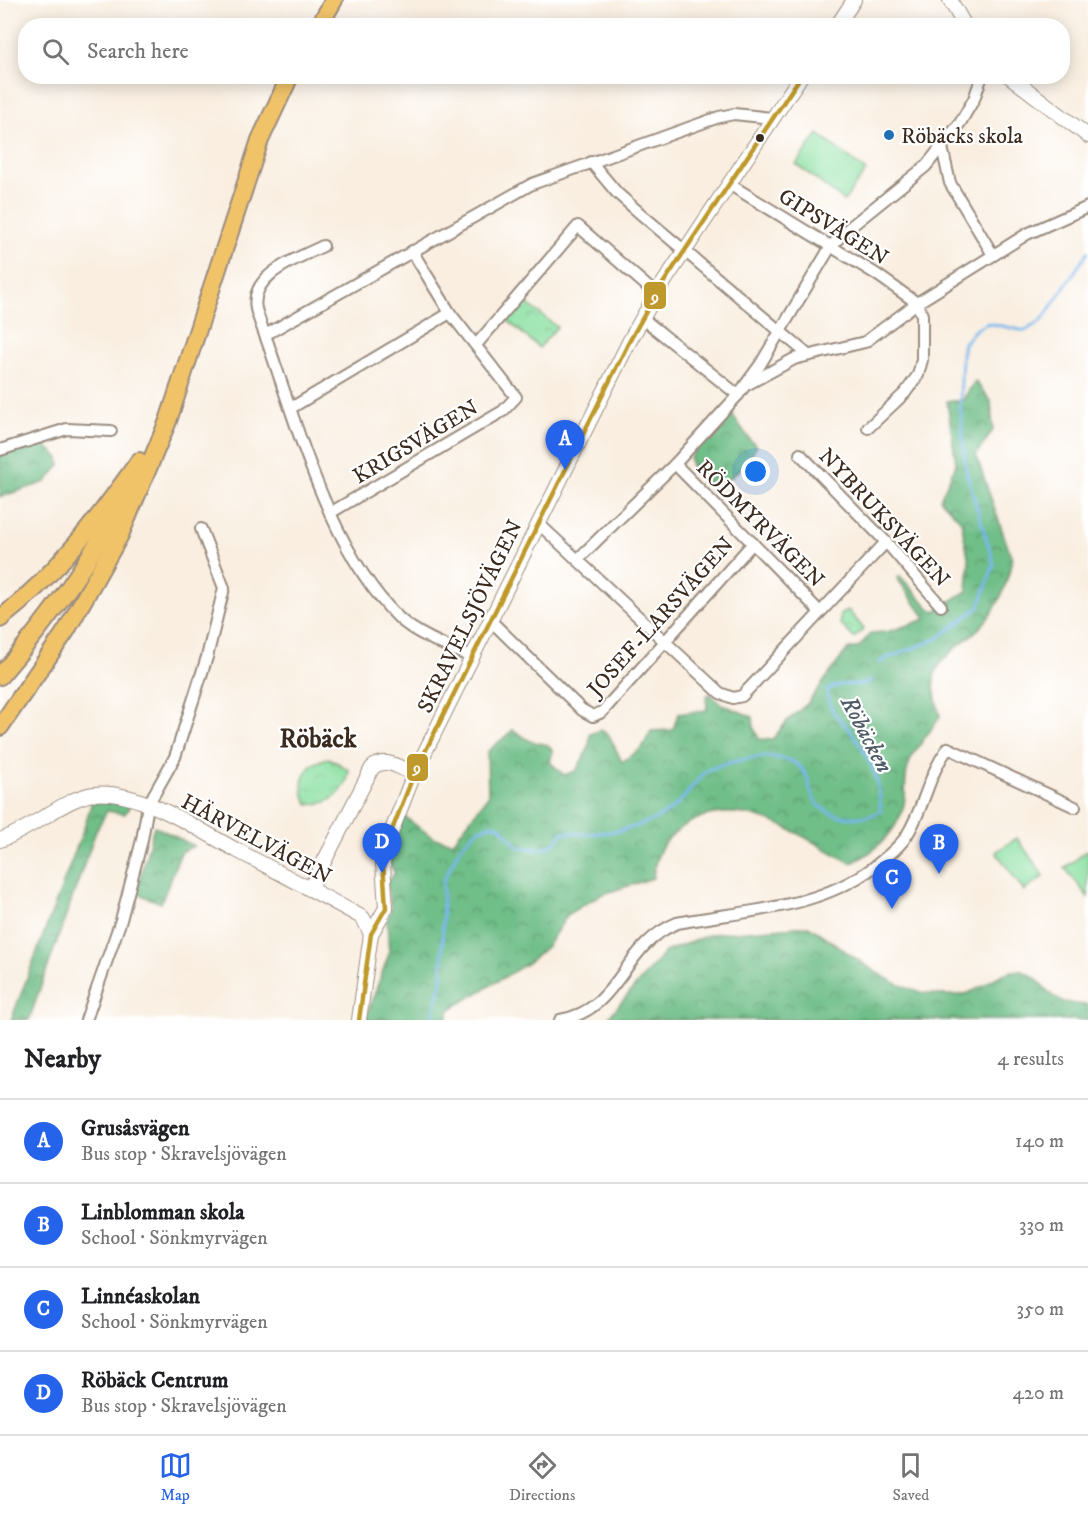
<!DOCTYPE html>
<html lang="en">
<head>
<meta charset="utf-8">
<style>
  body { margin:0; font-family:"IM FELL DW Pica",serif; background:#f6f6f6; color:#202124 }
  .you { position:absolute; left:756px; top:472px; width:21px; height:21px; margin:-15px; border:4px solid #fff; border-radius:50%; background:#1a73e8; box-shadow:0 0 0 9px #1a73e833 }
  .badge { display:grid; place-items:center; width:39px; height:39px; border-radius:50%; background:#2563eb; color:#fff; font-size:20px; font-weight:700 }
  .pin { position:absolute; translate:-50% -50px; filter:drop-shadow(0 2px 3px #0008) }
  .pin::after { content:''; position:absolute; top:32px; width:21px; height:18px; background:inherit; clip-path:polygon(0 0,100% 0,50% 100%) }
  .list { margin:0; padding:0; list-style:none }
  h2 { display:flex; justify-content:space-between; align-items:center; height:78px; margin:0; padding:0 24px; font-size:26px }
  h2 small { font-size:20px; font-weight:400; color:#757577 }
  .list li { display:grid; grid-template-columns:39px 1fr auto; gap:18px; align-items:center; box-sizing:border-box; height:84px; padding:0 24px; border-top:2px solid #e0e0e0 }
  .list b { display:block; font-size:22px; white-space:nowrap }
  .list p { margin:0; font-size:20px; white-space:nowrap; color:#757577 }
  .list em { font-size:20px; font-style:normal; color:#757577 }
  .icon { flex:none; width:33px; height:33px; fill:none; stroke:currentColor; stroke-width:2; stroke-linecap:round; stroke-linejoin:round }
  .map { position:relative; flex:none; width:1088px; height:1020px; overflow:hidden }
  .search { position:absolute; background:#fff; box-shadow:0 3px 15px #0003; left:18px; right:18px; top:18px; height:66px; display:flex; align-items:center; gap:15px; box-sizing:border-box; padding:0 21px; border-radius:24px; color:#757577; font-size:22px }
  .sheet { height:414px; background:#fff }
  nav { display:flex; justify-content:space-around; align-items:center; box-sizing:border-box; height:84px; border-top:2px solid #e0e0e0; background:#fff; font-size:16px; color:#757577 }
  nav a { display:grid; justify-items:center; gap:3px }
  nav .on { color:#2563eb }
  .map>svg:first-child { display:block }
</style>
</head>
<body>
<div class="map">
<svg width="1088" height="1020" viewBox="0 0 1088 1020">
  <defs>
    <pattern id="forest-crowns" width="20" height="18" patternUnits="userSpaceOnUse" patternTransform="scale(1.5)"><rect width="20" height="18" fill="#70be88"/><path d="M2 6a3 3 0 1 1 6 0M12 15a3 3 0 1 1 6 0" fill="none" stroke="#5d9b6f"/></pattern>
    <pattern id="park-crowns" width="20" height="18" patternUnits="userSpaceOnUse" patternTransform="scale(1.5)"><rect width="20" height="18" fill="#8be0a2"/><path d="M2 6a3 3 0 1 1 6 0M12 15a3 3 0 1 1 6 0" fill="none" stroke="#79c08b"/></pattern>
  </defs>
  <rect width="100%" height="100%" fill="#fff"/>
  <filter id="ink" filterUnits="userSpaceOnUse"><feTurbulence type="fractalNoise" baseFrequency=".0167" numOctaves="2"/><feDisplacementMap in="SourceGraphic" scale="12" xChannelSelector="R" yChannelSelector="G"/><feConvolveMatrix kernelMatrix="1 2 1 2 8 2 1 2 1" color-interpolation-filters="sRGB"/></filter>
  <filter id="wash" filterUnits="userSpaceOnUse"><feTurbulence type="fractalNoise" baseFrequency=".008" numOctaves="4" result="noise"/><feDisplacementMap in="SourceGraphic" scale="24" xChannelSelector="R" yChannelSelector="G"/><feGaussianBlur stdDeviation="1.35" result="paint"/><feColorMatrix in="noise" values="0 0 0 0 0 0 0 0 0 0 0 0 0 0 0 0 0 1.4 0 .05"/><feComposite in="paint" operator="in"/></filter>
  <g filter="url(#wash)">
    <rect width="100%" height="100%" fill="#f9eee0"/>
    <g fill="#8be0a2" stroke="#638560" stroke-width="1.5">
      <path d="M 818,134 L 866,171 L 844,201 L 796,164 Z"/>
      <path d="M 1017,838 L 1044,876 L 1024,891 L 996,852 Z"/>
      <path d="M 1088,850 L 1088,897 L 1065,868 Z"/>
    </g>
    <g fill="url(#forest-crowns)" stroke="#567453" stroke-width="1.5">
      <path d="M 975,381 L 991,401 L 993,430 L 976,455 L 1012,559 C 1008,581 999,605 985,622 C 972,639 935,656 934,680 C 933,691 938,706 940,717 C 931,730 919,744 911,759 C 902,778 908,792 903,808 C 896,833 873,854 851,863 C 800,836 738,788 681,828 C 662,841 655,855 653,878 L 600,895 L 568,914 L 547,946 L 528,963 L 449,1010 L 447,1020 L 365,1020 L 389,954 L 387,920 L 391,909 L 387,883 L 395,873 L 388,862 L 403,816 L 434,838 L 453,842 L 488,796 L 487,752 L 513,730 L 530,741 L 548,745 L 553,751 L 550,762 L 564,775 L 576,771 L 589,747 L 590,734 L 601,730 L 609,735 L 622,762 L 642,748 L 651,731 L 673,730 L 678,714 L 707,710 L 706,696 L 710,694 L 721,704 L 753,717 L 754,728 L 759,739 L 772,740 L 788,720 L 807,704 L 847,650 L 859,647 L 871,633 L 887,632 L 926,619 L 897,578 L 900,576 L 931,610 L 935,611 L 967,591 L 969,561 L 961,521 L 940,499 L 956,464 L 947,401 L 962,401 Z"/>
      <path d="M 729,410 L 750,440 L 757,446 L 747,463 L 716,490 L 691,467 L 690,458 L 696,447 L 708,438 Z"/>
      <path d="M 42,442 L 59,458 L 60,465 L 46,482 L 0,497 L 0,456 Z"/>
      <path d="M 92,801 L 132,802 L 125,814 L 107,811 L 96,831 L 29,1020 L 11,1020 L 84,828 Z"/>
      <path d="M 154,826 L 194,846 L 181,852 L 161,903 L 136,893 Z"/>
      <path d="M 808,926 C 859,956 893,999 958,995 C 980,994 999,968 1021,971 C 1035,973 1043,988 1053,996 C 1063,1004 1076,1004 1088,1005 L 1088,1020 L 606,1020 L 665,952 L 711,934 Z"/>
    </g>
    <g fill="url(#park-crowns)" stroke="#638560" stroke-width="1.5">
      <path d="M 524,301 L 557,327 L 539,348 L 507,320 Z"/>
      <path d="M 848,610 L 864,629 L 854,638 L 840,624 L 840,615 Z"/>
      <path d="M 329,758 L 349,770 C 347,792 330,806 308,804 C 295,782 305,763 329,758 Z"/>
    </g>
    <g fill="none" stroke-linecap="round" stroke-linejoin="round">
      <g stroke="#78b8ec" stroke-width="3">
        <path d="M 879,663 L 885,659 L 937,639 L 979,607 L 994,564 L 966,471 L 960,404 L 962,355 L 964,343 L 975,330 L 988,323 L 1025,331 L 1042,320 L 1088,252"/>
        <path d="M 432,1020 L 442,980 L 443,881 L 461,846 L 477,830 L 493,824 L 501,827 L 518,847 C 537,850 552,852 562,833 C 570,831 576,834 584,834 C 609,833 632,830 655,819 C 683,806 685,793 704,773 C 713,765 757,755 769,757 C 780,758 791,759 799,766 C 810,775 808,788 814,799 C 827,820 861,821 880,812 C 882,783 869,756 852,733 C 840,718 827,711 827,690 C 842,680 858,689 872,680"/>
      </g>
    </g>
  </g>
  <g filter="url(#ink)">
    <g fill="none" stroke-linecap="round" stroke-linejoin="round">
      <defs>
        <g id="minor">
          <path d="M 942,147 L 950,183 L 993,255"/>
          <path d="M 591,162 L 617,193 L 642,215 L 807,354"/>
          <path d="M 729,184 L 876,274 L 917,303 L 922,315 L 922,360 L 918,375 L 905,393 L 868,428"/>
          <path d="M 323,246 C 299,258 249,274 256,309 C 258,317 262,327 265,335 C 297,424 330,552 399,618 C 414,633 450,648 471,657"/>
          <path d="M 642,318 L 738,395"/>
          <path d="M 265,335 L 532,184 L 719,117 L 734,114 L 772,118"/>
          <path d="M 476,345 L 578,226 L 656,294"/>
          <path d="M 748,384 L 794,359 L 865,342 L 917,303 L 1027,234 L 1088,207"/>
          <path d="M 291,408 L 450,313"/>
          <path d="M 0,450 L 67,429 L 111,431"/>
          <path d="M 800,454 L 886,542 L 941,606"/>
          <path d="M 675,464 L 819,611"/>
          <path d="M 330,513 L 503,411 L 516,397 L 450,313 L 412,251"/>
          <path d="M 538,523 L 720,693 L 733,698 L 742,696 L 886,542"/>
          <path d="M 578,559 L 675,464 L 738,395 L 760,365 L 831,246 L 849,228 L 926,166 L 960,123 L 974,99 L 982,76"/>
          <path d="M 490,620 L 582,710 L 593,716 L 602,712 L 753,543"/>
          <path d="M 86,1020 L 121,920 L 142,840 L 148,805 L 175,757 L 207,657 L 224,588 L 201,529"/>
          <path d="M 560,1020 C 621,1010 621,946 677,923 C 746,910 816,910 874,867 C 885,858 900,847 907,835 C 925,806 927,777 948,748 L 1075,807"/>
        </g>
        <g id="tertiary">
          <path d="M 950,0 L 965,26"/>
          <path d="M 837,26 L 854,0"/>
          <path d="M 1009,76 L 1088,136"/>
          <path d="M 0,840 C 31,830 66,797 94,794 C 139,789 199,830 238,851 C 280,873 322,895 363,918 L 371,934"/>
          <path d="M 310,889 L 372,768 C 386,756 399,768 414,774"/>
          <path d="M 359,1020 L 371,934 L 386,908 L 383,863 L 392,830 L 414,774 L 629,342 L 656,294 L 801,76"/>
        </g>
        <g id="trunk">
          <path d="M 319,26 L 334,0"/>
          <path d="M 0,619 C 56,575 98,519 139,461"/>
          <path d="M 0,676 C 50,618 97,554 128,485"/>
          <path d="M 0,727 L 66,631 L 120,535 L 168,421 L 260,140 L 290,76"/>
        </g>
      </defs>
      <use href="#minor" stroke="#9a8c7f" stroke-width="14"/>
      <use href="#tertiary" stroke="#9a8c7f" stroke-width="16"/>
      <use href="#trunk" stroke="#9a8c7f" stroke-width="20"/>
      <use href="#minor" stroke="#fff" stroke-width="10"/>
      <use href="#tertiary" stroke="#fff" stroke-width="14"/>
      <use href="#trunk" stroke="#f1c369" stroke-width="16"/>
      <defs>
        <path id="bus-1" d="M 359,1020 L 371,934 L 386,908 L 383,863 L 392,830 L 414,774 L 629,342 L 656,294 L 801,76"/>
      </defs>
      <use href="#bus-1" stroke="#fff" stroke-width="9"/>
      <use href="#bus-1" stroke="#bf992c" stroke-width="4.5"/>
    </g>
  </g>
  <circle fill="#1f6fb2" stroke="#fff" stroke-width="2" cx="889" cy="135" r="6"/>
  <circle fill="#3b2a1e" stroke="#fff" stroke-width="2" cx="760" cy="138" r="5"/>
  <g text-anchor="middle" stroke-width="4.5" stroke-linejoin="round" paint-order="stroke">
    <g font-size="22" fill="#3b2a1e" stroke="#fff" text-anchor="start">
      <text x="901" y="143">Röbäcks skola</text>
    </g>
    <g font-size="22" fill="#3b2a1e" stroke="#fff">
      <text transform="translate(834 226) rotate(32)" y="8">GIPSVÄGEN</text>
      <text transform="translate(415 441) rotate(-31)" y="8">KRIGSVÄGEN</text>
      <text transform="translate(885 517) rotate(47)" y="8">NYBRUKSVÄGEN</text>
      <text transform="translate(761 523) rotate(45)" y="8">RÖDMYRVÄGEN</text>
      <text transform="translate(469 616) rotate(-64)" y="8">SKRAVELSJÖVÄGEN</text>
      <text transform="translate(660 616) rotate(-48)" y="8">JOSEF-LARSVÄGEN</text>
      <text transform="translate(257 838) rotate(28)" y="8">HÄRVELVÄGEN</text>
    </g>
    <g font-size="24" font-style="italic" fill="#505c66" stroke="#fff">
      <text transform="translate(867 734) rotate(62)" y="8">Röbäcken</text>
    </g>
    <g font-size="26" font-weight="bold" fill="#3b2a1e" stroke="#fff">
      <text x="318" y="747">Röbäck</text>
    </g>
  </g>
  <g stroke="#fff" stroke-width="2">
    <rect x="643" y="281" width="24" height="29" rx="6" fill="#bf992c"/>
    <rect x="406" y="753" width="23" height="29" rx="6" fill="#bf992c"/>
  </g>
  <g font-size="16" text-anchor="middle" font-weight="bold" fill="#fff">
    <text x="655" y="302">9</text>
    <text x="417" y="773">9</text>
  </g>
</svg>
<div class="you"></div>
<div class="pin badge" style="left:565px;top:470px">A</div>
<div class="pin badge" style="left:939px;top:874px">B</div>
<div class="pin badge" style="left:892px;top:909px">C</div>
<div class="pin badge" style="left:382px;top:873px">D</div>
<div class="search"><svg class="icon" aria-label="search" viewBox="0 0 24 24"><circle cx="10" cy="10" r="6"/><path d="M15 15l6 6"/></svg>Search here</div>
</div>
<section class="sheet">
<h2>Nearby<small>4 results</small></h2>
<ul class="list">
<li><span class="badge">A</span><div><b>Grusåsvägen</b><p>Bus stop · Skravelsjövägen</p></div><em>140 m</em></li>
<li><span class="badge">B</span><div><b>Linblomman skola</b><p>School · Sönkmyrvägen</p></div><em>330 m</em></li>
<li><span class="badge">C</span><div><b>Linnéaskolan</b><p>School · Sönkmyrvägen</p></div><em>350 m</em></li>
<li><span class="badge">D</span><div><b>Röbäck Centrum</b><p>Bus stop · Skravelsjövägen</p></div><em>420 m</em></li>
</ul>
</section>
<nav>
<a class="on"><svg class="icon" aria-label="map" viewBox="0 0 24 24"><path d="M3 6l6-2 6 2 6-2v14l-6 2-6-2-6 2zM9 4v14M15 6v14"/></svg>Map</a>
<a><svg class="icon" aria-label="directions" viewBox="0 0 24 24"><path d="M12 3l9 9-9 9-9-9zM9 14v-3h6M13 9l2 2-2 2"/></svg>Directions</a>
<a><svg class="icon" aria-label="saved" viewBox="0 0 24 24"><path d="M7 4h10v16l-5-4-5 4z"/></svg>Saved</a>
</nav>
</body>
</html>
